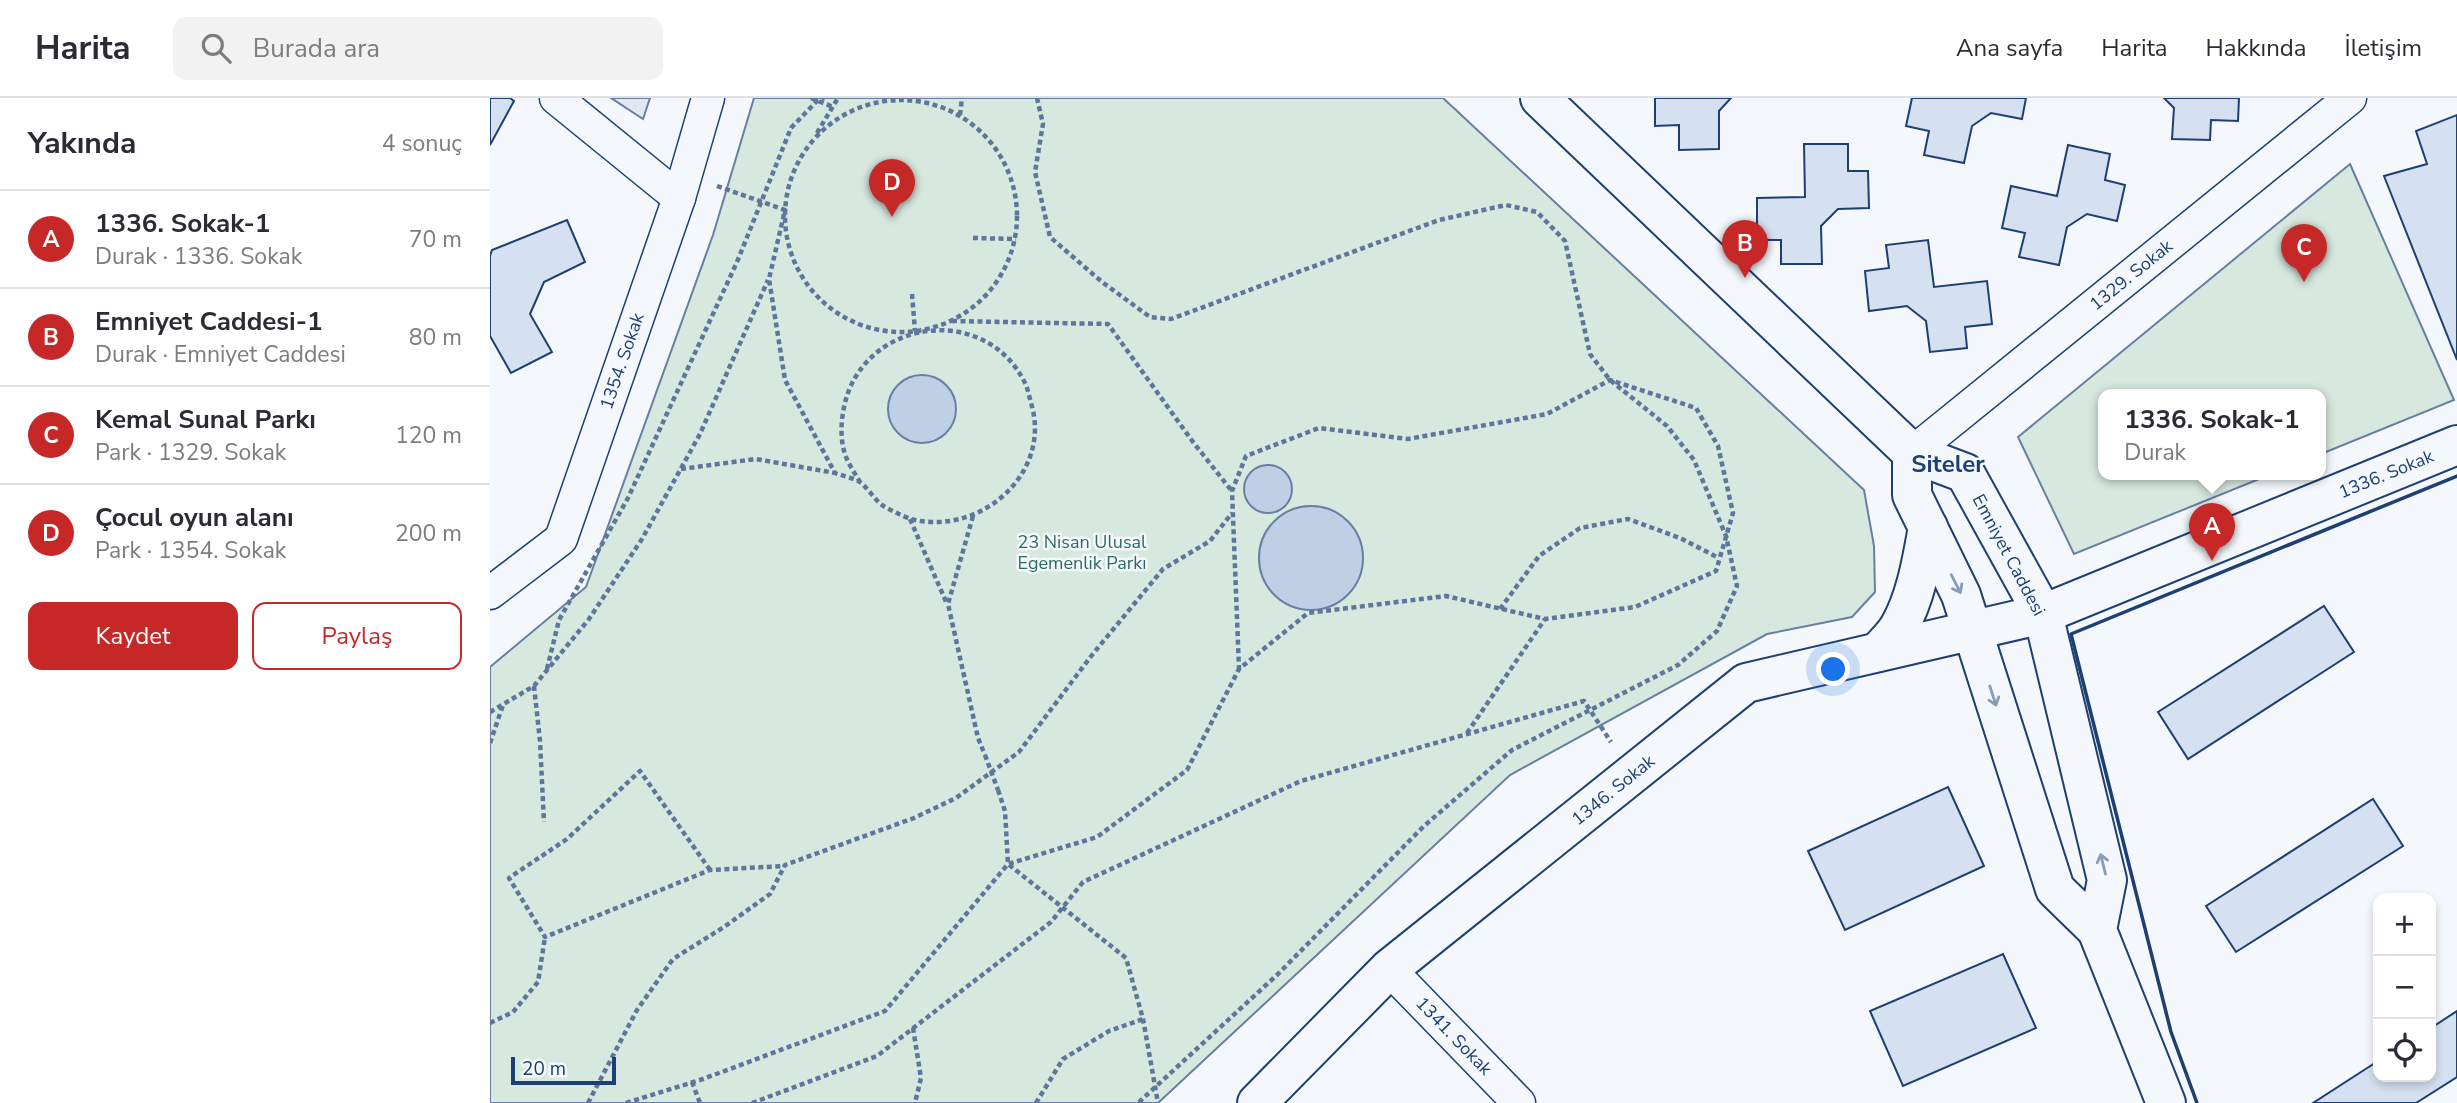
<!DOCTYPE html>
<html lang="tr">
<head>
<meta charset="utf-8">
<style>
  body { margin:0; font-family:"Nunito Sans",sans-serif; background:#f2f2f3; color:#2b2b33 }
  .controls { position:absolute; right:21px; bottom:21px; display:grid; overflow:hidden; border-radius:14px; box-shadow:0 4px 10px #0003 }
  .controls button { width:63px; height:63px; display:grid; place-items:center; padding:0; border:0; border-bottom:2px solid #e1e1e2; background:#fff; color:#2b2b33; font:35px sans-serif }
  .scale { position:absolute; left:21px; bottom:18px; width:105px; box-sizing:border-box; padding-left:7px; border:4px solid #1d3f73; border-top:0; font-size:19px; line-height:24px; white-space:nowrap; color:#1d3f73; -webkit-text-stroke:5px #f4f7fb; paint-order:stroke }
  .you { position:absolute; left:1344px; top:572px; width:24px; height:24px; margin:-18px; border:5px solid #fff; border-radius:50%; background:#1a73e8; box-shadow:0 0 0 10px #1a73e833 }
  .badge { display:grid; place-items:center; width:46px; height:46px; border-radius:50%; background:#c62828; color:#fff; font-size:23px; font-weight:700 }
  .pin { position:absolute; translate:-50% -58px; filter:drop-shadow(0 2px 4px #0008) }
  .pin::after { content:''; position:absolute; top:37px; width:24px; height:21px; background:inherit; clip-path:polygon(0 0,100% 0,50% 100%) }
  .popup { position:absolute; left:1608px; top:291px; width:228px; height:91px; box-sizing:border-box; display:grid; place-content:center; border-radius:14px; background:#fff; filter:drop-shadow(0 2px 5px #0005); font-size:23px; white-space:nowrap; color:#7c7c81 }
  .popup b { font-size:26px; color:#2b2b33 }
  .popup::after { content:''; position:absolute; left:50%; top:100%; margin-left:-14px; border:14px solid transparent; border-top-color:#fff }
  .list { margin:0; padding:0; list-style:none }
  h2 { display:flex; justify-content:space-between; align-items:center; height:91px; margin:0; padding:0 28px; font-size:30px }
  h2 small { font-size:23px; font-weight:400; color:#7c7c81 }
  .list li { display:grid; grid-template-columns:46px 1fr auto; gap:21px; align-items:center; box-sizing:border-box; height:98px; padding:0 28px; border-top:2px solid #e1e1e2 }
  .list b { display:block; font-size:26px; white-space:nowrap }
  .list p { margin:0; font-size:23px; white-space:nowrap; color:#7c7c81 }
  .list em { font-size:23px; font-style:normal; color:#7c7c81 }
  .actions { display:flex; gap:14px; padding:21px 28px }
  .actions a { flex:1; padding:16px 0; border:2px solid #c62828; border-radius:14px; text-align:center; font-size:24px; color:#c62828 }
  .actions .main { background:#c62828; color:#fff }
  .icon { flex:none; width:38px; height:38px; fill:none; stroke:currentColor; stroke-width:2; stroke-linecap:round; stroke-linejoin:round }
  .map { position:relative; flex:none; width:1967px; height:1005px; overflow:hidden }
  header { display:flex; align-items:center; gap:42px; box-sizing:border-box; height:98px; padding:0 35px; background:#fff; border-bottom:2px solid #e1e1e2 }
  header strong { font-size:33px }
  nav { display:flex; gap:38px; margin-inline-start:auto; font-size:24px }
  .search { width:490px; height:63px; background:#f2f2f3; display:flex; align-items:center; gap:18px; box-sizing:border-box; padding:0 24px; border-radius:14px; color:#7c7c81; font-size:26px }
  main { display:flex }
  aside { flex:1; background:#fff }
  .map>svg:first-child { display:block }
</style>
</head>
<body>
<header>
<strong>Harita</strong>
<div class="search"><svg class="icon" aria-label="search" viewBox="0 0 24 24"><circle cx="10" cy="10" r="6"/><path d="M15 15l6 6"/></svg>Burada ara</div>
<nav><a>Ana sayfa</a><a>Harita</a><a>Hakkında</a><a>İletişim</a></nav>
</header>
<main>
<aside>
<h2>Yakında<small>4 sonuç</small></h2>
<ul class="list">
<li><span class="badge">A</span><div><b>1336. Sokak-1</b><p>Durak · 1336. Sokak</p></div><em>70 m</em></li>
<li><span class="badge">B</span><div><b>Emniyet Caddesi-1</b><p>Durak · Emniyet Caddesi</p></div><em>80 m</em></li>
<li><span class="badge">C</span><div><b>Kemal Sunal Parkı</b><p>Park · 1329. Sokak</p></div><em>120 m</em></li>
<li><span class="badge">D</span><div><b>Çocul oyun alanı</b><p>Park · 1354. Sokak</p></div><em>200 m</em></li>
</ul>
<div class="actions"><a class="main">Kaydet</a><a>Paylaş</a></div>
</aside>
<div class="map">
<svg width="1967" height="1005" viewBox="0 0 1967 1005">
  <rect width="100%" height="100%" fill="#f4f7fb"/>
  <g fill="#d7e8df" stroke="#687fa3" stroke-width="2">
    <path d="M 264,0 L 953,0 L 1374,392 L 1384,448 L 1385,494 L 1362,519 L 1277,536 L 1020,677 L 668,1005 L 0,1005 L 0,569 L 96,489 L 223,137 Z"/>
    <path d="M 1860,66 L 1964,302 L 1831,356 L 1830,297 L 1614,297 L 1614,377 L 1779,377 L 1584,456 L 1528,339 Z"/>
  </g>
  <path fill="#e3e8f0" stroke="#687fa3" stroke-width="2" d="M 121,0 L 160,0 L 153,21 Z"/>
  <g fill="#bed0e5" stroke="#687fa3" stroke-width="2">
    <circle cx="432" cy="311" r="34"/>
    <circle cx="778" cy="391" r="24"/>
    <circle cx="821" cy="460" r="52"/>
  </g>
  <g fill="#d5e0f0" stroke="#1d3f73" stroke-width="2">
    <path d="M 0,0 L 20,0 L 24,3 L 0,47 Z"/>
    <path d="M 1165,0 L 1241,0 L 1229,13 L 1229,51 L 1189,52 L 1189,27 L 1165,28 Z"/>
    <path d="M 1422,0 L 1536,0 L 1532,21 L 1501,15 L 1482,28 L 1474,65 L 1434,57 L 1439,33 L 1416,28 Z"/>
    <path d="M 1674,0 L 1749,0 L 1748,23 L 1721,22 L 1720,42 L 1682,41 L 1684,10 Z"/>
    <path d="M 1967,17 L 1967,262 L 1894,78 L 1937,66 L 1926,33 Z"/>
    <path d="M 1314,46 L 1358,46 L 1358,73 L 1378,73 L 1379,110 L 1348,111 L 1331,128 L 1332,166 L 1291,166 L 1291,142 L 1267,142 L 1267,100 L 1315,99 Z"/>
    <path d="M 1578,47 L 1620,56 L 1615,82 L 1635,87 L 1627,123 L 1597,116 L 1577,129 L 1569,167 L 1529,159 L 1535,135 L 1512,130 L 1521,88 L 1567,98 Z"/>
    <path d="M 77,122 L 95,164 L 54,184 L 40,216 L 62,254 L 21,275 L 0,238 L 0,158 L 2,152 Z"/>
    <path d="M 1438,142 L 1444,189 L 1497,183 L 1502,226 L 1475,229 L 1477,250 L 1440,254 L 1436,223 L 1417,208 L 1379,213 L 1375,173 L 1399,170 L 1396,147 Z"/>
    <path d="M 1834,508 L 1864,554 L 1698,661 L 1668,614 Z"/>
    <path d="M 1458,689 L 1494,768 L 1355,832 L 1318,753 Z"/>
    <path d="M 1883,701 L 1913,748 L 1746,854 L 1716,808 Z"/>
    <path d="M 1513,856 L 1546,930 L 1413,988 L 1380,913 Z"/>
    <path d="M 1967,913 L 1967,979 L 1926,1005 L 1823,1005 L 1888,963 L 1888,979 L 1941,979 L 1941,930 Z"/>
  </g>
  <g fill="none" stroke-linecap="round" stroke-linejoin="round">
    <defs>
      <g id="street">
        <path d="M 66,0 L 189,100"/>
        <path d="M 1422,355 L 1860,0"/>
        <path d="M 0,495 L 71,441 L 189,100 L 218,0"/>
        <path d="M 899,871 L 1029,1005"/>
      </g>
      <g id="secondary">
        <path d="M 1050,0 L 1422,355 L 1475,375 L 1553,516 L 1617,782 L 1607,832 L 1676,1005"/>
        <path d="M 1422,355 L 1422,397 L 1471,497 L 1565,791 L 1607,832"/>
        <path d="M 1388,554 C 1395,546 1404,538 1409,529 C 1426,500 1432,462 1438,429"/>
        <path d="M 767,1005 L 899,871 L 1256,585 L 1553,516 L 1967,347"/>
      </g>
    </defs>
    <use href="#street" stroke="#1d3f73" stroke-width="35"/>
    <use href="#secondary" stroke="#1d3f73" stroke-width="42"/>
    <g stroke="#5e769c" stroke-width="4.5" stroke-dasharray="5 3.5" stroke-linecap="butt">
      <path d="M 321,0 L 343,9"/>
      <path d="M 547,0 L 553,26 L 545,74 L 560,139 L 612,184 L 660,219 L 681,221 L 949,122 L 1016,107 L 1047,114 L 1075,143 L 1100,256 L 1120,282 L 1177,328 L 1204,362 L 1236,438 L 1247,488 L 1227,533 L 1188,567 L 1022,652 L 934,728 L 788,876 L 648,1005"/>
      <circle cx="411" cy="118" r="116"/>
      <path d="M 470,17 L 472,0"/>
      <path d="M 327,35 L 348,0"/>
      <path d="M 227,88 L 295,112 L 279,181 L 295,282 L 345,375 C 353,378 363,380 370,384 C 378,390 384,401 392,407 C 400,412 412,418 421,421 C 489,439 563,376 541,305 C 539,298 538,291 535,285 C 495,203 372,221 354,309 C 351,324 350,341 355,356 C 358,366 365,375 370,384"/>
      <path d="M 483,140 L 526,141"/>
      <path d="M 422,196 L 425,233"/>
      <path d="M 462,223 L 618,226 L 703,344 L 741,392"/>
      <path d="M 191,371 L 266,361 L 345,375"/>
      <path d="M 483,418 L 458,506 L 488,640 L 495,657"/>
      <path d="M 420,421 L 457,506"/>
      <path d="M 1010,511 L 1049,458 L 1090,430 L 1138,421 L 1190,440 L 1229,460"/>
      <path d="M 57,571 L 69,522 L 138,400 L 247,164 L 301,30 L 327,3 L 334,0"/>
      <path d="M 44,588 L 50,643 L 54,724"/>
      <path d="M 0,614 L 44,588 L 99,521 L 152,441 L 210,336 L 278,182"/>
      <path d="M 977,635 L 1055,521"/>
      <path d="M 0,645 L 13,607"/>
      <path d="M 508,692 L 515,713 L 518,766 L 636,860 L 653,921 L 668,1005"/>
      <path d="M 220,772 L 150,673 L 77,741 L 19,780 L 55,839 L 220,772 L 294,768"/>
      <path d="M 0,925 L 23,914 L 48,884 L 55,839"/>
      <path d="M 423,930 L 431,980 L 425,1005"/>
      <path d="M 202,984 L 210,1005"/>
      <path d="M 98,1005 L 147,912 L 183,861 L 234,829 L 280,796 L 295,767 L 424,720 L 466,700 L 529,654 L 602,557 L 673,471 L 720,443 L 742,415"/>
      <path d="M 136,1005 L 213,981 L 395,913 L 518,766 L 607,739 L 697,672 L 749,571 L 818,515 L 956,498 L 1055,521 L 1145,509 L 1226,473 L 1243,415 L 1228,348 L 1206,310 L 1120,282 L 1057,316 L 918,341 L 829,330 L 756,358 L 742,393 L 749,571"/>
      <path d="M 262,1005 L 387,958 L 561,824 L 593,784 L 811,683 L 1094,603 L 1121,644"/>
      <path d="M 546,1005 L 573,961 L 619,933 L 653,921"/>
    </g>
    <use href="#street" stroke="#f4f7fb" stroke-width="32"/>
    <use href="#secondary" stroke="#f4f7fb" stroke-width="38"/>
    <path stroke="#5e769c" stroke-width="4.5" stroke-dasharray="5 3.5" stroke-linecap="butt" d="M 495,657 L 508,692"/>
    <path stroke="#1d3f73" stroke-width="3.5" d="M 1707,1005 L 1681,934 L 1581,536 L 1967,378"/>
  </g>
  <defs><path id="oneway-shaft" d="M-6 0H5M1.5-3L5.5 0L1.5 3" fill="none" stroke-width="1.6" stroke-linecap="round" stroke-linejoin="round" transform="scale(1.75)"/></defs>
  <g stroke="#889bb7">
    <use href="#oneway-shaft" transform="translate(1466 486) rotate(63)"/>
    <use href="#oneway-shaft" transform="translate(1503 598) rotate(72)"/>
    <use href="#oneway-shaft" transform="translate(1613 766) rotate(-104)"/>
  </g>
  <g text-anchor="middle" stroke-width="5" stroke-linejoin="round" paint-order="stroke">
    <g font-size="18" fill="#1d3f73" stroke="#f4f7fb">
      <text transform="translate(1641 177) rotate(-39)" y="6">1329. Sokak</text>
      <text transform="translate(132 263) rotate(-71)" y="6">1354. Sokak</text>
      <text transform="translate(1896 376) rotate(-22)" y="6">1336. Sokak</text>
      <text transform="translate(1519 457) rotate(62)" y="6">Emniyet Caddesi</text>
      <text transform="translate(1123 692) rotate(-39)" y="6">1346. Sokak</text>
      <text transform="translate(964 938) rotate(46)" y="6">1341. Sokak</text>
    </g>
    <g font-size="18" fill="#2c6c60" stroke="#f4f7fb">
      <text x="592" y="450">23 Nisan Ulusal<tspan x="592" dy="21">Egemenlik Parkı</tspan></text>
    </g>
    <g font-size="24" font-weight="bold" fill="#1d3f73" stroke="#f4f7fb">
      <text x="1458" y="374">Siteler</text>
    </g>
  </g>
</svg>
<div class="controls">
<button>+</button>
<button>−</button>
<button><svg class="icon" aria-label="locate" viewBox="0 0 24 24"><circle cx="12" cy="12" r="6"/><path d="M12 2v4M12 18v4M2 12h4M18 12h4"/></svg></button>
</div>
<div class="scale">20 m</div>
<div class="you"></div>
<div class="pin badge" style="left:1722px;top:463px">A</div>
<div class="popup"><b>1336. Sokak-1</b>Durak</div>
<div class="pin badge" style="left:1255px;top:180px">B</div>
<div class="pin badge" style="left:1814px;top:184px">C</div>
<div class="pin badge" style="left:402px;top:119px">D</div>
</div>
</main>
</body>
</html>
